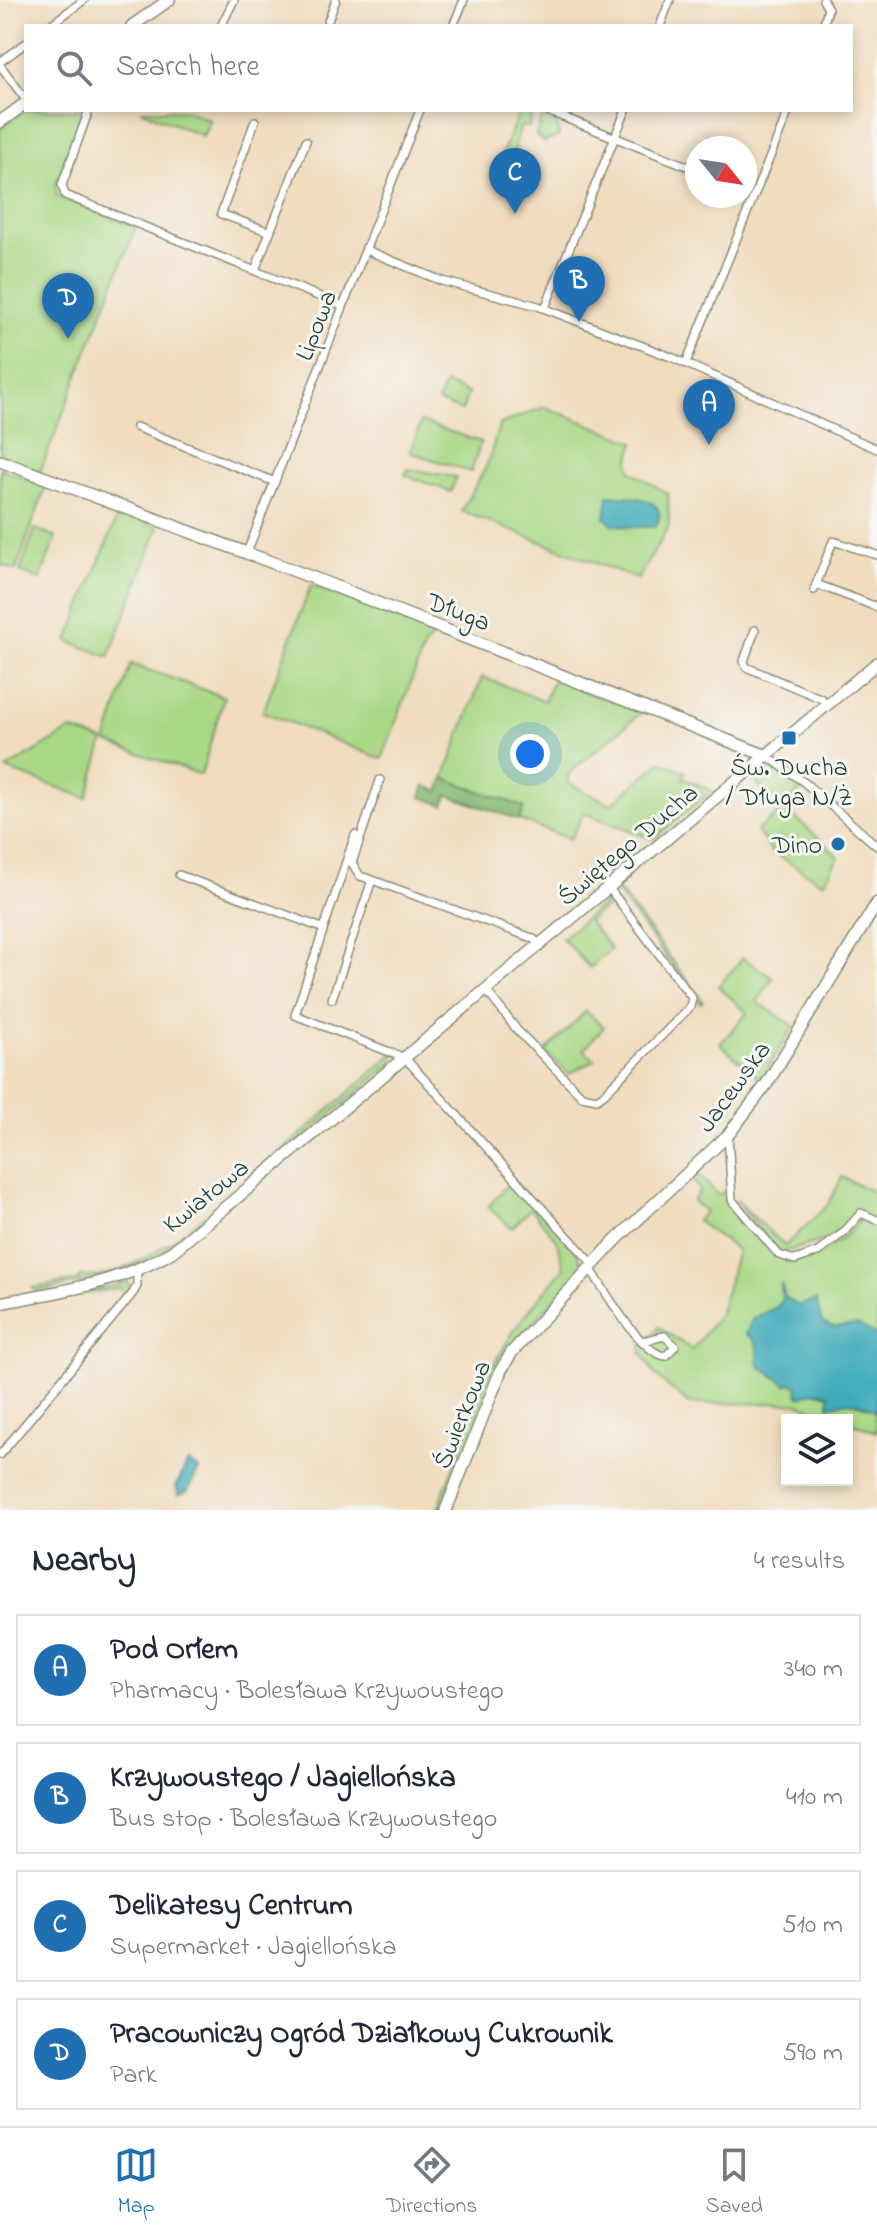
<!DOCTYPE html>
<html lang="en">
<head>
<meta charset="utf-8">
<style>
  body { margin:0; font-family:"Indie Flower",sans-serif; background:#f6f6f7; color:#1f2937 }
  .controls { position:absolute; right:24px; bottom:24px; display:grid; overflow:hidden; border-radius:0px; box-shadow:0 4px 12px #0003 }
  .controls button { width:72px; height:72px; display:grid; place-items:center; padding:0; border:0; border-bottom:2px solid #e0e1e3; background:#fff; color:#1f2937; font:40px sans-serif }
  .compass { position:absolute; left:685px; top:136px; width:72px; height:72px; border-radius:50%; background:#fff; box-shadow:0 4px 12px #0003; rotate:120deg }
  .you { position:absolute; left:530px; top:754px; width:28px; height:28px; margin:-20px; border:6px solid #fff; border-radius:50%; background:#1a73e8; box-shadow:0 0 0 12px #1a73e833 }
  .badge { display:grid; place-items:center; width:52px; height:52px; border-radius:50%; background:#1f6fb2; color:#fff; font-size:26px; font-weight:700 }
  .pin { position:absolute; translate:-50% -66px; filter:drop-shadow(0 2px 4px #0008) }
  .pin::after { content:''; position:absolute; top:42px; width:28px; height:24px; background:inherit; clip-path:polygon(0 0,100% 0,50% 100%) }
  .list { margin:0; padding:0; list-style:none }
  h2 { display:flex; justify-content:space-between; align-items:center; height:104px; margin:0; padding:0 32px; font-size:34px }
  h2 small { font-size:26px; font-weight:400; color:#747a83 }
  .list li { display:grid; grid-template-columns:52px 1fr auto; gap:24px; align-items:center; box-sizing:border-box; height:112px; margin:0 16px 16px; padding:0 16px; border:2px solid #e0e1e3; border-radius:0px }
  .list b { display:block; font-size:30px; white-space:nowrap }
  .list p { margin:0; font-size:26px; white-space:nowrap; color:#747a83 }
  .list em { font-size:26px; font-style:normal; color:#747a83 }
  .icon { flex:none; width:44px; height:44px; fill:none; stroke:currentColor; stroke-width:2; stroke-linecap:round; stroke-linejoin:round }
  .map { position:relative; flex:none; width:877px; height:1510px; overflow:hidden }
  .search { position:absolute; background:#fff; box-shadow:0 4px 12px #0003; left:24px; right:24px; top:24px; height:88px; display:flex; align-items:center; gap:20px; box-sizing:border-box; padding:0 28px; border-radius:0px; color:#747a83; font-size:30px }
  .sheet { height:616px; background:#fff }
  nav { display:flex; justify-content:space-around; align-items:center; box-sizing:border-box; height:112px; border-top:2px solid #e0e1e3; background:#fff; font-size:22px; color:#747a83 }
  nav a { display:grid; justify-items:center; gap:4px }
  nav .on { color:#1f6fb2 }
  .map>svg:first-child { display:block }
</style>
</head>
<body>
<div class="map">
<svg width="877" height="1510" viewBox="0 0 877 1510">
  <rect width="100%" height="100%" fill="#f6f6f2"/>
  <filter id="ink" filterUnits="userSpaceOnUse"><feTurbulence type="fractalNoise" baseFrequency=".0125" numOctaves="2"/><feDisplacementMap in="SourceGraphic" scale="16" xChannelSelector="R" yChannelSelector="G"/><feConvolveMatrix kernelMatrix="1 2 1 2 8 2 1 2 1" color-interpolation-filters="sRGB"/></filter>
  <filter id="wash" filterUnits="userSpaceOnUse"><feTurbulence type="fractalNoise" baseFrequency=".006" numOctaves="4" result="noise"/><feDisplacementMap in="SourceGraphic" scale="32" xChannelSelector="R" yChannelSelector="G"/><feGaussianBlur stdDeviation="1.8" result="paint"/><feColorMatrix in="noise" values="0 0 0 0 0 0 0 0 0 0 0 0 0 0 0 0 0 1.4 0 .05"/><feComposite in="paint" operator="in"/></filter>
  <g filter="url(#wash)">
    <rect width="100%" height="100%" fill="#f1dcbe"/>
    <g fill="#a9d885" stroke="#648a5c" stroke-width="2">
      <path d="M 26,109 L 84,110 L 55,187 L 58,197 L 136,227 L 40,472 L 0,455 L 0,129 Z"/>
      <path d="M 140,110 L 185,110 L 210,120 L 203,136 Z"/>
      <path d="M 520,110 L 532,113 L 529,127 L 521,126 L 515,144 L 516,164 L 523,165 L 523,172 L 498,163 Z"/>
      <path d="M 542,117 L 557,123 L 559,136 L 544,142 L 536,136 Z"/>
      <path d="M 445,384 L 468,393 L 462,411 L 438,402 Z"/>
      <path d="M 545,407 L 635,442 L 629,461 L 631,471 L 668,494 L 669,526 L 638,579 L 461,511 L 487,465 L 500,424 Z"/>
      <path d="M 421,422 L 481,442 L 471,472 L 410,452 Z"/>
      <path d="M 0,468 L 46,486 L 16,570 L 0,564 Z"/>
      <path d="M 408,469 L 456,477 L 451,492 L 405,475 Z"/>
      <path d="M 119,512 L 159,527 L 109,657 L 68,641 Z"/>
      <path d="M 35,529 L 56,537 L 40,580 L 20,572 Z"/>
      <path d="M 311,585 L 436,634 L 425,645 L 382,759 L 263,712 Z"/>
      <path d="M 131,664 L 224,697 L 201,775 L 106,742 Z"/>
      <path d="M 482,677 L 544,701 L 554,678 L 642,712 L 568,774 L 568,783 L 611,804 L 661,762 L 686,772 L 683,778 L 712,791 L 653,839 L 584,813 L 570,839 L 519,820 L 523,807 L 444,778 Z"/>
      <path d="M 71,730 L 104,741 L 87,798 L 6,769 Z"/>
      <path d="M 771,767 L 803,787 L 785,808 L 839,857 L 823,883 L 772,852 L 757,831 L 784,808 L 752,779 Z"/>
      <path d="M 618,889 L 703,1001 L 701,1003 L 616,891 Z"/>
      <path d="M 609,899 L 617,909 L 607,906 L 588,921 L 611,949 L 590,968 L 562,938 Z"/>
      <path d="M 743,958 L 773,978 L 757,1002 L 794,1026 L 761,1079 L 720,1044 L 747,1013 L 718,986 Z"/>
      <path d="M 586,1011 L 604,1027 L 584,1049 L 595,1060 L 569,1074 L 545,1052 Z"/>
      <path d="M 394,1053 L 395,1061 L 250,1182 L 245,1183 Z"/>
      <path d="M 697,1173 L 718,1195 L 726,1190 L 730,1201 L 787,1262 C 818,1259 840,1243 860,1220 L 855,1218 L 829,1239 L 780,1253 L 736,1200 L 785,1246 L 828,1205 L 842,1177 L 877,1194 L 877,1336 L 858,1326 L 834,1328 L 822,1323 L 815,1300 L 798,1306 L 785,1297 L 782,1286 L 782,1301 L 755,1339 L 761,1367 L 782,1381 L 798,1386 L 797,1394 L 802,1397 L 809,1391 L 829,1395 L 829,1405 L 846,1400 L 875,1410 L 877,1432 L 797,1403 L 689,1404 L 655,1375 L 641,1351 L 644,1339 L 651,1337 L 659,1327 L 692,1350 L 720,1313 L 737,1250 L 697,1221 L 705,1211 L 693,1201 L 700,1190 L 691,1179 Z"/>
      <path d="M 512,1179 L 577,1251 L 582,1264 L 580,1272 L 519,1337 L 441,1510 L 438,1508 L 488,1375 L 516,1327 L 564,1267 L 557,1241 L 531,1208 L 512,1228 L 488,1207 Z"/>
      <path d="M 238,1188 L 238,1194 L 156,1257 L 104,1278 L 36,1292 L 33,1288 L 79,1280 L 81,1276 C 128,1285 204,1216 238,1188 Z"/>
      <path d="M 128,1282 L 131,1291 L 86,1343 L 124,1297 L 121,1288 L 62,1297 Z"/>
    </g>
    <path fill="#86b872" stroke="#527a53" stroke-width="2" d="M 444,778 L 524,807 L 519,820 L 448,795 L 444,805 L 421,797 L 425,786 L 439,791 Z"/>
    <g fill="#3cabba" stroke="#2e7477" stroke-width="2">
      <path d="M 608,495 C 630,497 671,496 656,527 L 629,527 L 613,524 L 605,518 Z"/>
      <path d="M 781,1283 L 785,1297 L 798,1306 L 816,1300 L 822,1323 L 834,1328 L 858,1325 L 877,1336 L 877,1420 L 875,1410 C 857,1400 848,1401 829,1406 L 829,1395 C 816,1386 809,1397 798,1396 L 798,1386 L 791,1382 L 787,1385 L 758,1364 C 759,1350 759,1341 746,1334 L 753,1318 L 777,1307 L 782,1301 Z"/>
      <path d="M 188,1462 L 199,1469 L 188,1491 L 178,1495 L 176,1486 Z"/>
    </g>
  </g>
  <g filter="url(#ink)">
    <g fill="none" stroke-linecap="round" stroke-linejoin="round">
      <defs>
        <g id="street">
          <path d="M 49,26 L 84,0"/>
          <path d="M 221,26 L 234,0"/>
          <path d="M 326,26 L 336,0"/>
          <path d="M 453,26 L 464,0"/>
          <path d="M 660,26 L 670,0"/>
          <path d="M 823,26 L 828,9 L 823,0"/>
          <path d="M 0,62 L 26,43"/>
          <path d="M 0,65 L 26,100"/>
          <path d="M 89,110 L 62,185 L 65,195 L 343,306"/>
          <path d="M 545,110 L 697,170"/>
          <path d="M 255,121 L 221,214 L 270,232"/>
          <path d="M 366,250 L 442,281 L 538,306 L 671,357 L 877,449"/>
          <path d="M 255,270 L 306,141"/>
          <path d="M 545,308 L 626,110"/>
          <path d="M 686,363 L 789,110"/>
          <path d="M 136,427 L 275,482"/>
          <path d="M 246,555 L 420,110"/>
          <path d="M 816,584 L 877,607"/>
          <path d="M 814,590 L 833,541 L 877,555"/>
          <path d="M 755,630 L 744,661 L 746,667 L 822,699 L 828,706"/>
          <path d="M 767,756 L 805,783 L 877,846"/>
          <path d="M 355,835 L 295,1015 L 405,1058 L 593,1264"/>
          <path d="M 179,875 L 322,928"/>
          <path d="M 372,880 L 360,876 L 352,863 L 380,780"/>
          <path d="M 486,990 L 517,1030 L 582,1096 L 597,1099 L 604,1094 L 690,1007 L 692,998 L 609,888"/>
          <path d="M 332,999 L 372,880 L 532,938 L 541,945"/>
          <path d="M 728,1135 L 732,1200 L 779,1255 L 795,1260 L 818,1252 L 843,1233 L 861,1213 L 877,1220"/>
          <path d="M 590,1268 C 604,1289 641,1355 666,1356 L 675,1346 L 665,1336 L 642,1341"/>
          <path d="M 0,1455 L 133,1293 L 137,1286 L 137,1271"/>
        </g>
        <g id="secondary">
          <path d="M 132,26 L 169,0"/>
          <path d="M 0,122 L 26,103"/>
          <path d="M 0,461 L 311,577 L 767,756"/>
          <path d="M 0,1303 C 60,1291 120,1284 173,1251 L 877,663"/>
          <path d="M 446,1510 L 501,1370 L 512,1352 L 617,1239 L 728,1135 L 766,1085 L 877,903"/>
        </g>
      </defs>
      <use href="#street" stroke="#888c79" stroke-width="10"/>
      <use href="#secondary" stroke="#888c79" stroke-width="14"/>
      <use href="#street" stroke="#fff" stroke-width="7"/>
      <use href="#secondary" stroke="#fff" stroke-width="11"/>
    </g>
  </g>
  <g fill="#1f6fb2" stroke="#f6f6f2" stroke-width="3">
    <rect x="781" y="730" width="16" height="16" rx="4"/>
    <circle cx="838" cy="844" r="8"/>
  </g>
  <g text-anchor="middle" stroke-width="6" stroke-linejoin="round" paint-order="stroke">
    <g font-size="26" fill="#1f3d34" stroke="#f6f6f2">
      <text transform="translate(315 325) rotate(-69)" y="9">Lipowa</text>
      <text transform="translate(459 611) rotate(21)" y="9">Długa</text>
      <text transform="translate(627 844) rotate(-40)" y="9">Świętego Ducha</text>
      <text transform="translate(733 1086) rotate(-54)" y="9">Jacewska</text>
      <text transform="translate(205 1195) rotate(-39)" y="9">Kwiatowa</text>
      <text transform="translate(461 1414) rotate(-68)" y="9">Świerkowa</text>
    </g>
    <g font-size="26" fill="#1f3d34" stroke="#f6f6f2">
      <text x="789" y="775">Św. Ducha<tspan x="789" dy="30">/ Długa N/Ż</tspan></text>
      <text x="822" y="853" text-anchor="end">Dino</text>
    </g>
  </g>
</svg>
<div class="controls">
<button><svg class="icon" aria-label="layers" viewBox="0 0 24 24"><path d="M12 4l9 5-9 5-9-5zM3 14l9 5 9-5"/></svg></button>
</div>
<svg class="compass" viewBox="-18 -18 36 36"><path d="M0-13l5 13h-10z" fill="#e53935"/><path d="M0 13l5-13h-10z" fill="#747a83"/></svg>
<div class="you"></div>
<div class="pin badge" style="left:709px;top:445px">A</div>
<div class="pin badge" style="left:579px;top:322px">B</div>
<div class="pin badge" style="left:515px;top:214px">C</div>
<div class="pin badge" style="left:68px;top:339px">D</div>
<div class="search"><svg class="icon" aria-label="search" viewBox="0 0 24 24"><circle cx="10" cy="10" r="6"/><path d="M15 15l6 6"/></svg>Search here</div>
</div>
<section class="sheet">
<h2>Nearby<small>4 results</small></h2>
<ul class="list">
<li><span class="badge">A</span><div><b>Pod Orłem</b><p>Pharmacy · Bolesława Krzywoustego</p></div><em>340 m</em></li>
<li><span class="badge">B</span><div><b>Krzywoustego / Jagiellońska</b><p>Bus stop · Bolesława Krzywoustego</p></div><em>410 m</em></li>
<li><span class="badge">C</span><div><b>Delikatesy Centrum</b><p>Supermarket · Jagiellońska</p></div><em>510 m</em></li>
<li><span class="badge">D</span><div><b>Pracowniczy Ogród Działkowy Cukrownik</b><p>Park</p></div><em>590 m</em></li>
</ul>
</section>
<nav>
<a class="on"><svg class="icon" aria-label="map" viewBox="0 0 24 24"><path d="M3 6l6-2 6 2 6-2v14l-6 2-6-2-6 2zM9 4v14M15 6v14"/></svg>Map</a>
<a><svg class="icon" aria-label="directions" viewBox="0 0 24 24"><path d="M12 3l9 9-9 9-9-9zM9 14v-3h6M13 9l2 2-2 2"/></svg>Directions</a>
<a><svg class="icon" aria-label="saved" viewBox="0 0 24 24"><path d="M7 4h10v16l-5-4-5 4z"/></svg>Saved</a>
</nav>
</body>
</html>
